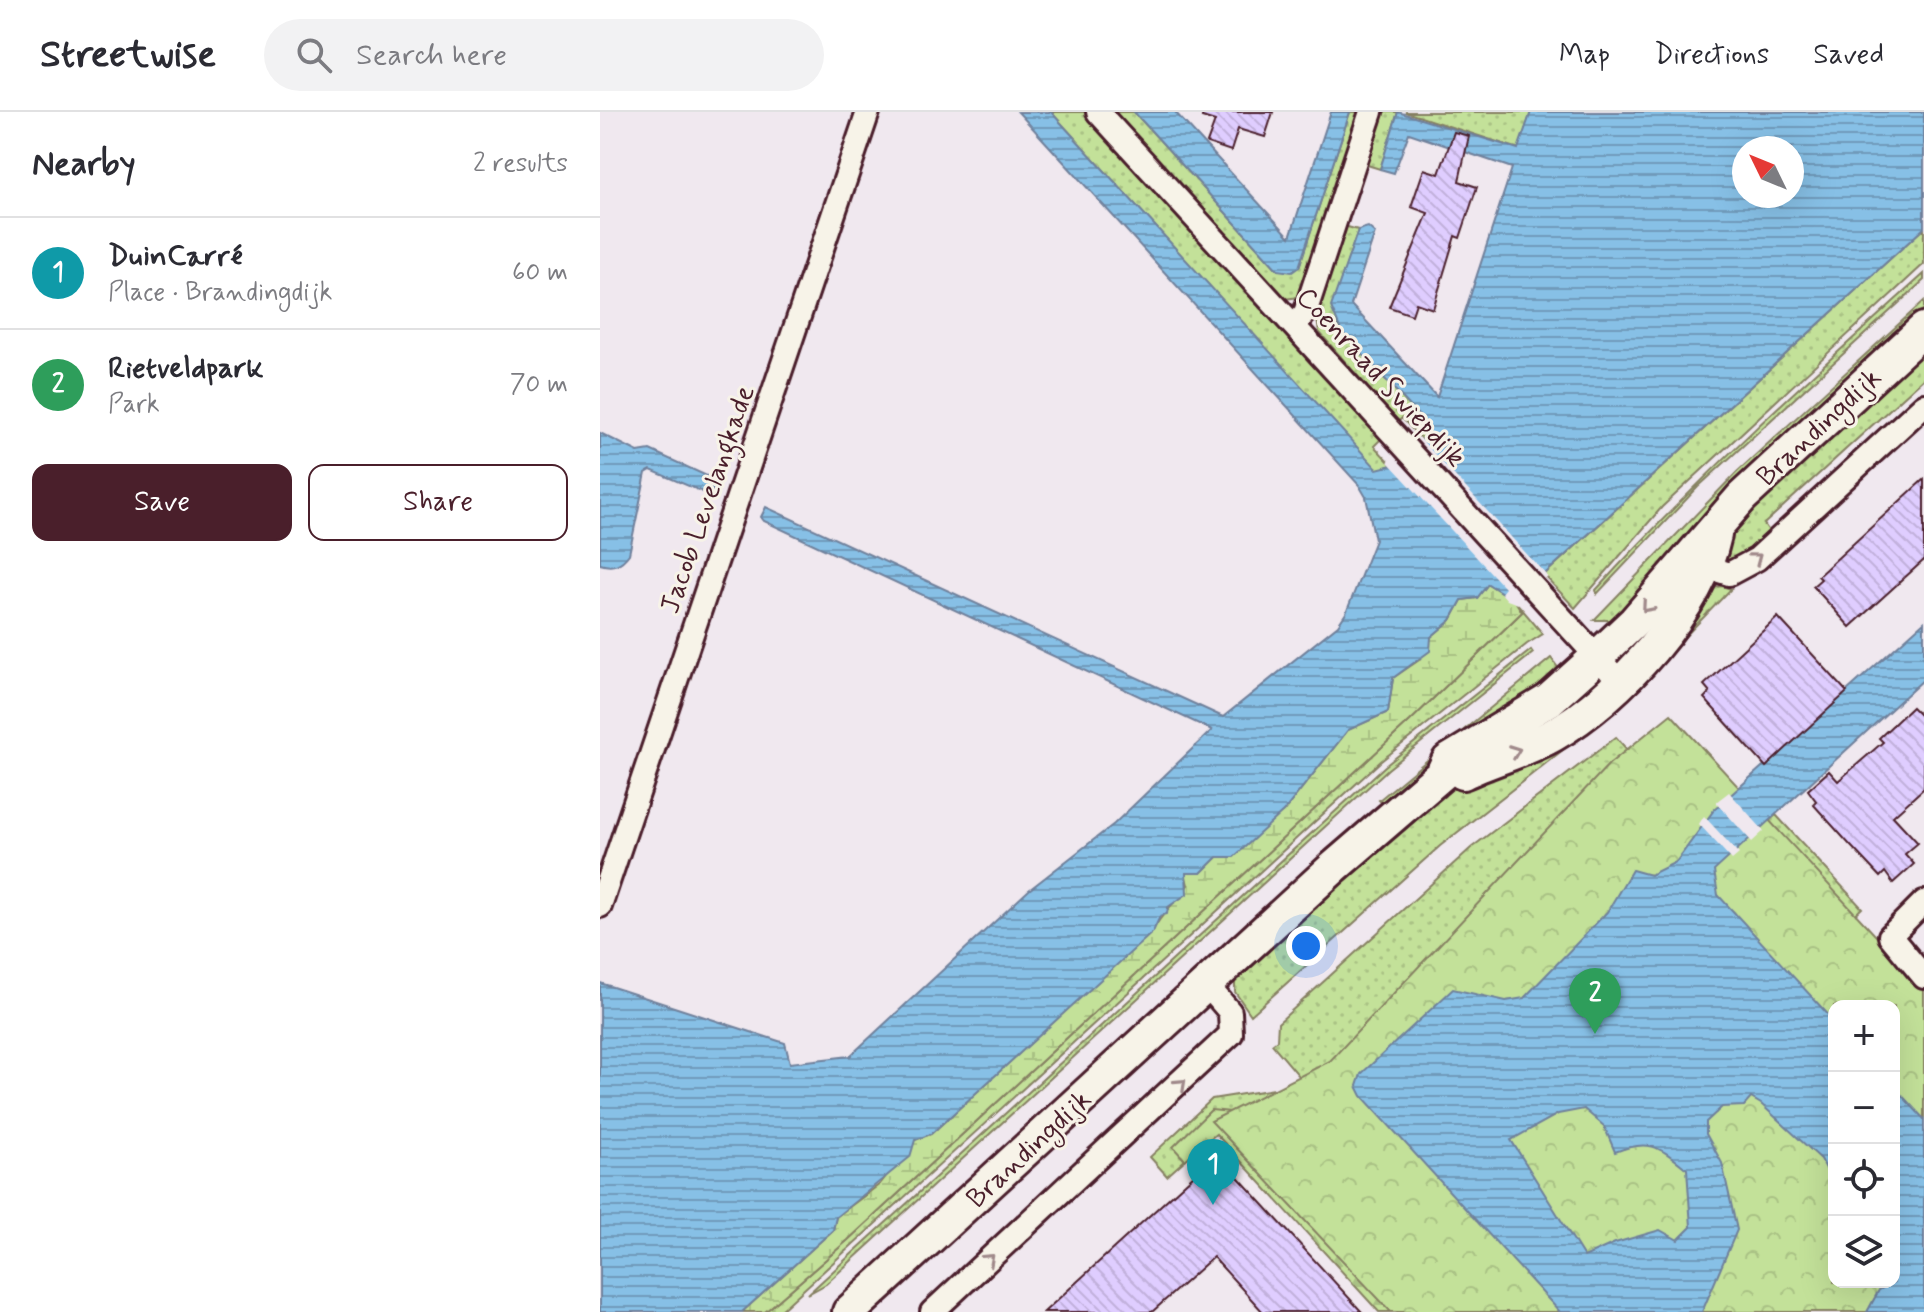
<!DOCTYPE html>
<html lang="en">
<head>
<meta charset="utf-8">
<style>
  body { margin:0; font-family:Mynerve,sans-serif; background:#f2f2f3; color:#2b2b33 }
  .controls { position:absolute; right:24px; bottom:24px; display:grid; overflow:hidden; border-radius:16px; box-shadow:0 8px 32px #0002 }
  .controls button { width:72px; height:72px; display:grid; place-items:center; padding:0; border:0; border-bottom:2px solid #e1e1e2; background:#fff; color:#2b2b33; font:40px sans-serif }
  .compass { position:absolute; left:1132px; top:24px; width:72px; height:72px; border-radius:50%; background:#fff; box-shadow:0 8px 32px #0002; rotate:313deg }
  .you { position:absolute; left:706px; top:834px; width:28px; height:28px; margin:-20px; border:6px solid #fff; border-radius:50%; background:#1a73e8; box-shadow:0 0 0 12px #1a73e833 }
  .badge { display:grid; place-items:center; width:52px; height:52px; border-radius:50%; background:#4a1f2b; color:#fff; font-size:26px; font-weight:700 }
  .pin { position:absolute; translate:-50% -66px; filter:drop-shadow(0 2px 4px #0008) }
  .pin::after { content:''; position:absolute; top:42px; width:28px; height:24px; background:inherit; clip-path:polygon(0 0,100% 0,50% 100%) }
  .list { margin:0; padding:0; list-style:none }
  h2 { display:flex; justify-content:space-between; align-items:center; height:104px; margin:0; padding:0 32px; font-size:34px }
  h2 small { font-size:26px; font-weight:400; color:#7c7c81 }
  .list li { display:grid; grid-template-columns:52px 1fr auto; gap:24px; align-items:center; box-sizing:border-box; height:112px; padding:0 32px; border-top:2px solid #e1e1e2 }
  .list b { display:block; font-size:30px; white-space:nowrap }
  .list p { margin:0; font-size:26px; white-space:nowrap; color:#7c7c81 }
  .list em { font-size:26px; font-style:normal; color:#7c7c81 }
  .actions { display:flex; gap:16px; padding:24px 32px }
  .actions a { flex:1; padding:18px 0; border:2px solid #4a1f2b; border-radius:16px; text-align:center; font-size:28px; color:#4a1f2b }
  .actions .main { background:#4a1f2b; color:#fff }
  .icon { flex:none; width:44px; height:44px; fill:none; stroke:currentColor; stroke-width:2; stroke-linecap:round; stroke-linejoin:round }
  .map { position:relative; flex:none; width:1324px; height:1200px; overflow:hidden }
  header { display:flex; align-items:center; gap:48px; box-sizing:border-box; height:112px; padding:0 40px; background:#fff; border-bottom:2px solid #e1e1e2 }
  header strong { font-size:38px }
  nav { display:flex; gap:44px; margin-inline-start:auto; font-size:28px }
  .search { width:560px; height:72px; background:#f2f2f3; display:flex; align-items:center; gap:20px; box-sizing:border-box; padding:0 28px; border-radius:44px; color:#7c7c81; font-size:30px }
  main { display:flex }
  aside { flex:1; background:#fff }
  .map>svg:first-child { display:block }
</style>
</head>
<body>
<header>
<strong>Streetwise</strong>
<div class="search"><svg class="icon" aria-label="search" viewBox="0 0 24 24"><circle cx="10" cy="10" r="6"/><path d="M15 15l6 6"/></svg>Search here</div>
<nav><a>Map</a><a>Directions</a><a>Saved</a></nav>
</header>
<main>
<aside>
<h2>Nearby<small>2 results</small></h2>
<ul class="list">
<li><span class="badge" style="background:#0f9aa8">1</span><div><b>DuinCarré</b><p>Place · Brandingdijk</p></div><em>60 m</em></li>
<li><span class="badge" style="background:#2e9e5b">2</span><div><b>Rietveldpark</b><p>Park</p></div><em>70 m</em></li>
</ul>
<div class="actions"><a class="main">Save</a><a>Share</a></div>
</aside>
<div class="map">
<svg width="1324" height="1200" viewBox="0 0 1324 1200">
  <defs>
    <pattern id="grass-dots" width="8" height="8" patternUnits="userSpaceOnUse" patternTransform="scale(2)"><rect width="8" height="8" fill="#c3e199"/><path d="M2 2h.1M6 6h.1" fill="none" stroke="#a9c184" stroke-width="1.8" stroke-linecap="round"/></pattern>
    <pattern id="forest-firs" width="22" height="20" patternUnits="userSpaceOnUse" patternTransform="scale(2)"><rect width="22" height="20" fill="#c3e199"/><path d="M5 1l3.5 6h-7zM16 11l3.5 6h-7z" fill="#a9c184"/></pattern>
    <pattern id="wetland-marsh" width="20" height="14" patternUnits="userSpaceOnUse" patternTransform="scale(2)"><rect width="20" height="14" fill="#c3e199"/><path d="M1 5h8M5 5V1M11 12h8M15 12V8" fill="none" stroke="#a9c184"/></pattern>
    <pattern id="park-crowns" width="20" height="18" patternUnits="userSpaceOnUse" patternTransform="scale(2)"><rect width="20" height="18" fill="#c3e199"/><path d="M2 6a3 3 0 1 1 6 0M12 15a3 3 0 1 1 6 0" fill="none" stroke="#a9c184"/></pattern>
    <pattern id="water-rules" width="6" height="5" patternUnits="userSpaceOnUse" patternTransform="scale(2)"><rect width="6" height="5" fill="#87c0e6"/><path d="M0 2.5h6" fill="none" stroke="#709bbb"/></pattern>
    <pattern id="building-back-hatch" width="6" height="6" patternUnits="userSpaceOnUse" patternTransform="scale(2)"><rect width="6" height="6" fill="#dfcdff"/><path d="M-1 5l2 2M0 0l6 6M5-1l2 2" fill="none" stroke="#c1b0db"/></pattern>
  </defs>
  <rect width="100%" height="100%" fill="#f0e8ef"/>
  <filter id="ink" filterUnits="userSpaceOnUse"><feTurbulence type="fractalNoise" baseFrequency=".0125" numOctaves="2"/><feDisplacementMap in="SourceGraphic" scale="16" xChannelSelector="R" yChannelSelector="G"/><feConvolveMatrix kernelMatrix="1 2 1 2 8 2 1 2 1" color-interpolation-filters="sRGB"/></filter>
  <g filter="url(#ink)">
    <g fill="url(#grass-dots)" stroke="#868062" stroke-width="2">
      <path d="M 451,0 L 487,0 L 784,324 L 774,334 L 792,353 L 777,358 Z"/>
      <path d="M 508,0 L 534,0 L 678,158 L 699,155 L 750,0 L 763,0 L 700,185 L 684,187 Z"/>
      <path d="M 781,0 L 798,0 L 780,57 L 764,52 Z"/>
      <path d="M 805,0 L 931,0 L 919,37 Z"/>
      <path d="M 744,114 L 758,118 L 732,195 L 741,219 L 829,315 L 829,321 L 822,328 L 802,306 L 798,310 L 719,220 L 716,200 Z"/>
      <path d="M 1324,116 L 1324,152 L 1062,395 L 975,496 L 944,463 Z"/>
      <path d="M 1324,162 L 1324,168 L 1098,375 L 997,482 L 996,478 C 1099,365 1211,264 1324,162 Z"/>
      <path d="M 1324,189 L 1324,197 L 1129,377 L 1043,487 L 1015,508 L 994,508 L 1137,360 Z"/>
      <path d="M 1324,237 L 1324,266 L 1164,412 L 1171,422 C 1156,436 1143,451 1121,450 L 1129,427 L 1158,389 Z"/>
      <path d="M 1122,474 L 1131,477 L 1046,565 L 1111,476 Z"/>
      <path d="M 915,489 L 943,522 L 927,532 L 781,649 L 179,1200 L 165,1200 L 248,1128 L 810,609 L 922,500 Z"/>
      <path d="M 931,538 L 933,541 L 788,657 L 226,1172 L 208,1182 L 785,654 Z"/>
      <path d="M 951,546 L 964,564 L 831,651 L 783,692 L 779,688 Z"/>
      <path d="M 1000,609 L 840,734 L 651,903 L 635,880 L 635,868 L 850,674 Z"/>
      <path d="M 1016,625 L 1029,640 L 898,1200 L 672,932 L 677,928 L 678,911 L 871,736 Z"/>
      <path d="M 1176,703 L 1262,796 L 1247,810 L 1160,717 Z"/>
      <path d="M 674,977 L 864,1200 L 611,998 L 574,1035 L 585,1048 L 567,1064 L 550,1045 L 612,987 Z"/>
    </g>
    <path fill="url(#forest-firs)" stroke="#868062" stroke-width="2" d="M 611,998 L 679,1005 L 844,1200 L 779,1200 L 616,1022 L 585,1048 L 573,1035 Z"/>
    <path fill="url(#wetland-marsh)" stroke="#868062" stroke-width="2" d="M 888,472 L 915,489 L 922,500 L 810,609 L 248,1128 L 165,1200 L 142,1200 L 233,1118 L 236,1105 L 280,1072 L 315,1028 L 331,1022 L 552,820 C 562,800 576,791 588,773 L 585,761 L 601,761 L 617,745 L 683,700 L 748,618 L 788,600 L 793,566 L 819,548 L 831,525 L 851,508 L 862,488 L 877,486 Z"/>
    <path fill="url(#park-crowns)" stroke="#868062" stroke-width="2" fill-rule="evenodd" d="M 1071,602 L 1324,876 L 1324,1200 L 791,1200 L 611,1009 L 730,949 L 1009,652 ZM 1234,894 L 1294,894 L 1294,1170 L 1234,1170 Z"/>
    <g fill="url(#water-rules)" stroke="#6f809b" stroke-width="2" fill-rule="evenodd">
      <path d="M 418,0 L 451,0 L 777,357 L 792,353 L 829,322 L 829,315 L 741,219 L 731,195 L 758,118 L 768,115 L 775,121 L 751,193 L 837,285 L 912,56 L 809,21 L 794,61 L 780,57 L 798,0 L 918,37 L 931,0 L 1324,0 L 1324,116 L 915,489 L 888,472 L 877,486 L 862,488 L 851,508 L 831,525 L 830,539 L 793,566 L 788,600 L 748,618 L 683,700 L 634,745 L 617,745 L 601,761 L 586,761 L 587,782 L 568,795 L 567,802 L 560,804 L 553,820 L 331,1022 L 315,1028 L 310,1045 L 236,1105 L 233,1118 L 142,1200 L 0,1200 L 0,871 L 185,931 L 190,951 L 250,944 L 429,778 L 514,712 L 612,618 L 164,409 L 161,405 L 166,395 L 623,605 L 738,513 L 746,501 L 775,428 L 766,385 L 759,373 ZM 1144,36 L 1192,36 L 1192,84 L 1144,84 Z"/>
      <path d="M 534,0 L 575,0 L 690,125 L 731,0 L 750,0 L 699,155 L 692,160 L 678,158 Z"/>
      <path d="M 0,321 L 38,340 L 50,338 L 107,364 L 114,375 L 110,383 L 51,358 L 46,361 L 29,442 C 21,453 13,456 0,452 Z"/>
      <path d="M 1324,510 L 1324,567 L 1114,759 L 1118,783 L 1234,909 L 1234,1072 L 1221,1047 L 1161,992 L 1151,986 L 1144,994 L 1122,995 L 1106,1010 L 1106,1022 L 1122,1051 L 1137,1118 L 1102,1200 L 960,1200 L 762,984 L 757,974 L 761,962 L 853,877 L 906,889 L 924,886 L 1007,800 L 1032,758 L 1050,763 L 1076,750 L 1114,698 ZM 984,997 L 1004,1014 L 1015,1040 C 1050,1026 1059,1035 1087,1057 L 1091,1115 L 1078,1128 L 1060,1118 L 1015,1131 L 984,1145 L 911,1028 L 958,1002 Z"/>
      <path d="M 1294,975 L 1324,1007 L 1324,1200 L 1267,1200 L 1279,1178 L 1294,1170 Z"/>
    </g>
    <g fill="#f0e8ef">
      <path d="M 819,325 L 948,465 L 918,492 L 907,488 L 901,481 L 905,476 L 788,350 Z"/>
      <path d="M 1129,680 L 1164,719 L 1152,730 L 1116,690 Z"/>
      <path d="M 1104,704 L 1139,742 L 1132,748 L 1099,712 Z"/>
    </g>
    <g fill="url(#building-back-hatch)" stroke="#4a1f2b" stroke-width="2">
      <path d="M 603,0 L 673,0 L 665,25 L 638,17 L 631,39 L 607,31 L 615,9 L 602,5 Z"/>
      <path d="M 854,20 L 869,24 L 859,69 L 877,75 L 860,126 L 855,124 L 833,197 L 816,191 L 812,203 L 789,195 L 828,101 L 811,95 L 824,57 L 839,62 Z"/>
      <path d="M 1324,367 L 1324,448 L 1250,515 L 1213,474 L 1221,467 L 1218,464 Z"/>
      <path d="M 1178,505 L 1247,580 L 1166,655 L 1104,586 L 1110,580 L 1104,573 Z"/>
      <path d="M 1312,595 L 1324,607 L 1324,676 L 1293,704 L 1318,731 L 1305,742 L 1314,752 L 1293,771 L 1285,760 L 1280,765 L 1250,733 L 1213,692 L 1216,689 L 1208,678 L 1229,659 L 1238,669 L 1283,630 L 1279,626 Z"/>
      <path d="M 617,1042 L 762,1200 L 663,1200 L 613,1145 L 552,1200 L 444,1200 Z"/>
    </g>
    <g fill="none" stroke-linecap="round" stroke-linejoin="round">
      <defs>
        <g id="street">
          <path d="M 498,0 L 1020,570"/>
          <path d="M 694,213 L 705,201 L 771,0"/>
          <path d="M 1093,451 L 1129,462 L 1157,447 L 1324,293"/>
          <path d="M 1324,790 L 1290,824 L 1324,865"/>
          <path d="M 0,794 L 268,0"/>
          <path d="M 332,1200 L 631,922 L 630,900 L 606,872"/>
        </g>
        <g id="secondary">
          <path d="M 863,661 C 892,647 925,639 953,623 C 1019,585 1099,498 1115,423"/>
          <path d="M 249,1200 L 734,755 L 842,662 L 848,649 L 949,588 L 997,545 L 1035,509 L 1142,385 L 1324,217"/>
        </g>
      </defs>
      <use href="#street" stroke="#4a1f2b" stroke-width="28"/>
      <use href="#secondary" stroke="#4a1f2b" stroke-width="38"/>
      <use href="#street" stroke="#f7f3e8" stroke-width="22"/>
      <use href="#secondary" stroke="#f7f3e8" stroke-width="32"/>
    </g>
    <defs><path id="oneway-chevron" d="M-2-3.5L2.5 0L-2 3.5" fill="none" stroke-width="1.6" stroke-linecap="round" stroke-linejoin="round" transform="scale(2)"/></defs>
    <g stroke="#a0898a">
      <use href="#oneway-chevron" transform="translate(1156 446) rotate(-37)"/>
      <use href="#oneway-chevron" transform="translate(1047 495) rotate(131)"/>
      <use href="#oneway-chevron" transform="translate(915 639) rotate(-21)"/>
      <use href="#oneway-chevron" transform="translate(581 972) rotate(-43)"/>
      <use href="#oneway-chevron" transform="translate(389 1147) rotate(-42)"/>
    </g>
  </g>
  <g text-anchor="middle" stroke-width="6" stroke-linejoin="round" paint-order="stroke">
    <g font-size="28" fill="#4a1f2b" stroke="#f7f3e8">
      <text transform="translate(782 264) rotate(47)" y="10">Coenraad Swiepdijk</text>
      <text transform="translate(1218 314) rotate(-43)" y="10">Brandingdijk</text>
      <text transform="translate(106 387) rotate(-71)" y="10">Jacob Levelangkade</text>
      <text transform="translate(428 1036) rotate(-43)" y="10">Brandingdijk</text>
    </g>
  </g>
</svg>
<div class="controls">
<button>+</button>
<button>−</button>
<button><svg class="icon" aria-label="locate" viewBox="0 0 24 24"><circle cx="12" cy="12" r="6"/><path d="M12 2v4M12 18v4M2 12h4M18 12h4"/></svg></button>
<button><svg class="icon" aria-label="layers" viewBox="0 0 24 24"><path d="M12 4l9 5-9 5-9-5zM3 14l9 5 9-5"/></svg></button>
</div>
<svg class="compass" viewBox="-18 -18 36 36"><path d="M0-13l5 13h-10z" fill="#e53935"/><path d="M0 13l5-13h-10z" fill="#7c7c81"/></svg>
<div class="you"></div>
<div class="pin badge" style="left:613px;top:1093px;background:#0f9aa8">1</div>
<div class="pin badge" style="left:995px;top:922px;background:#2e9e5b">2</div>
</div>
</main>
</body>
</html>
